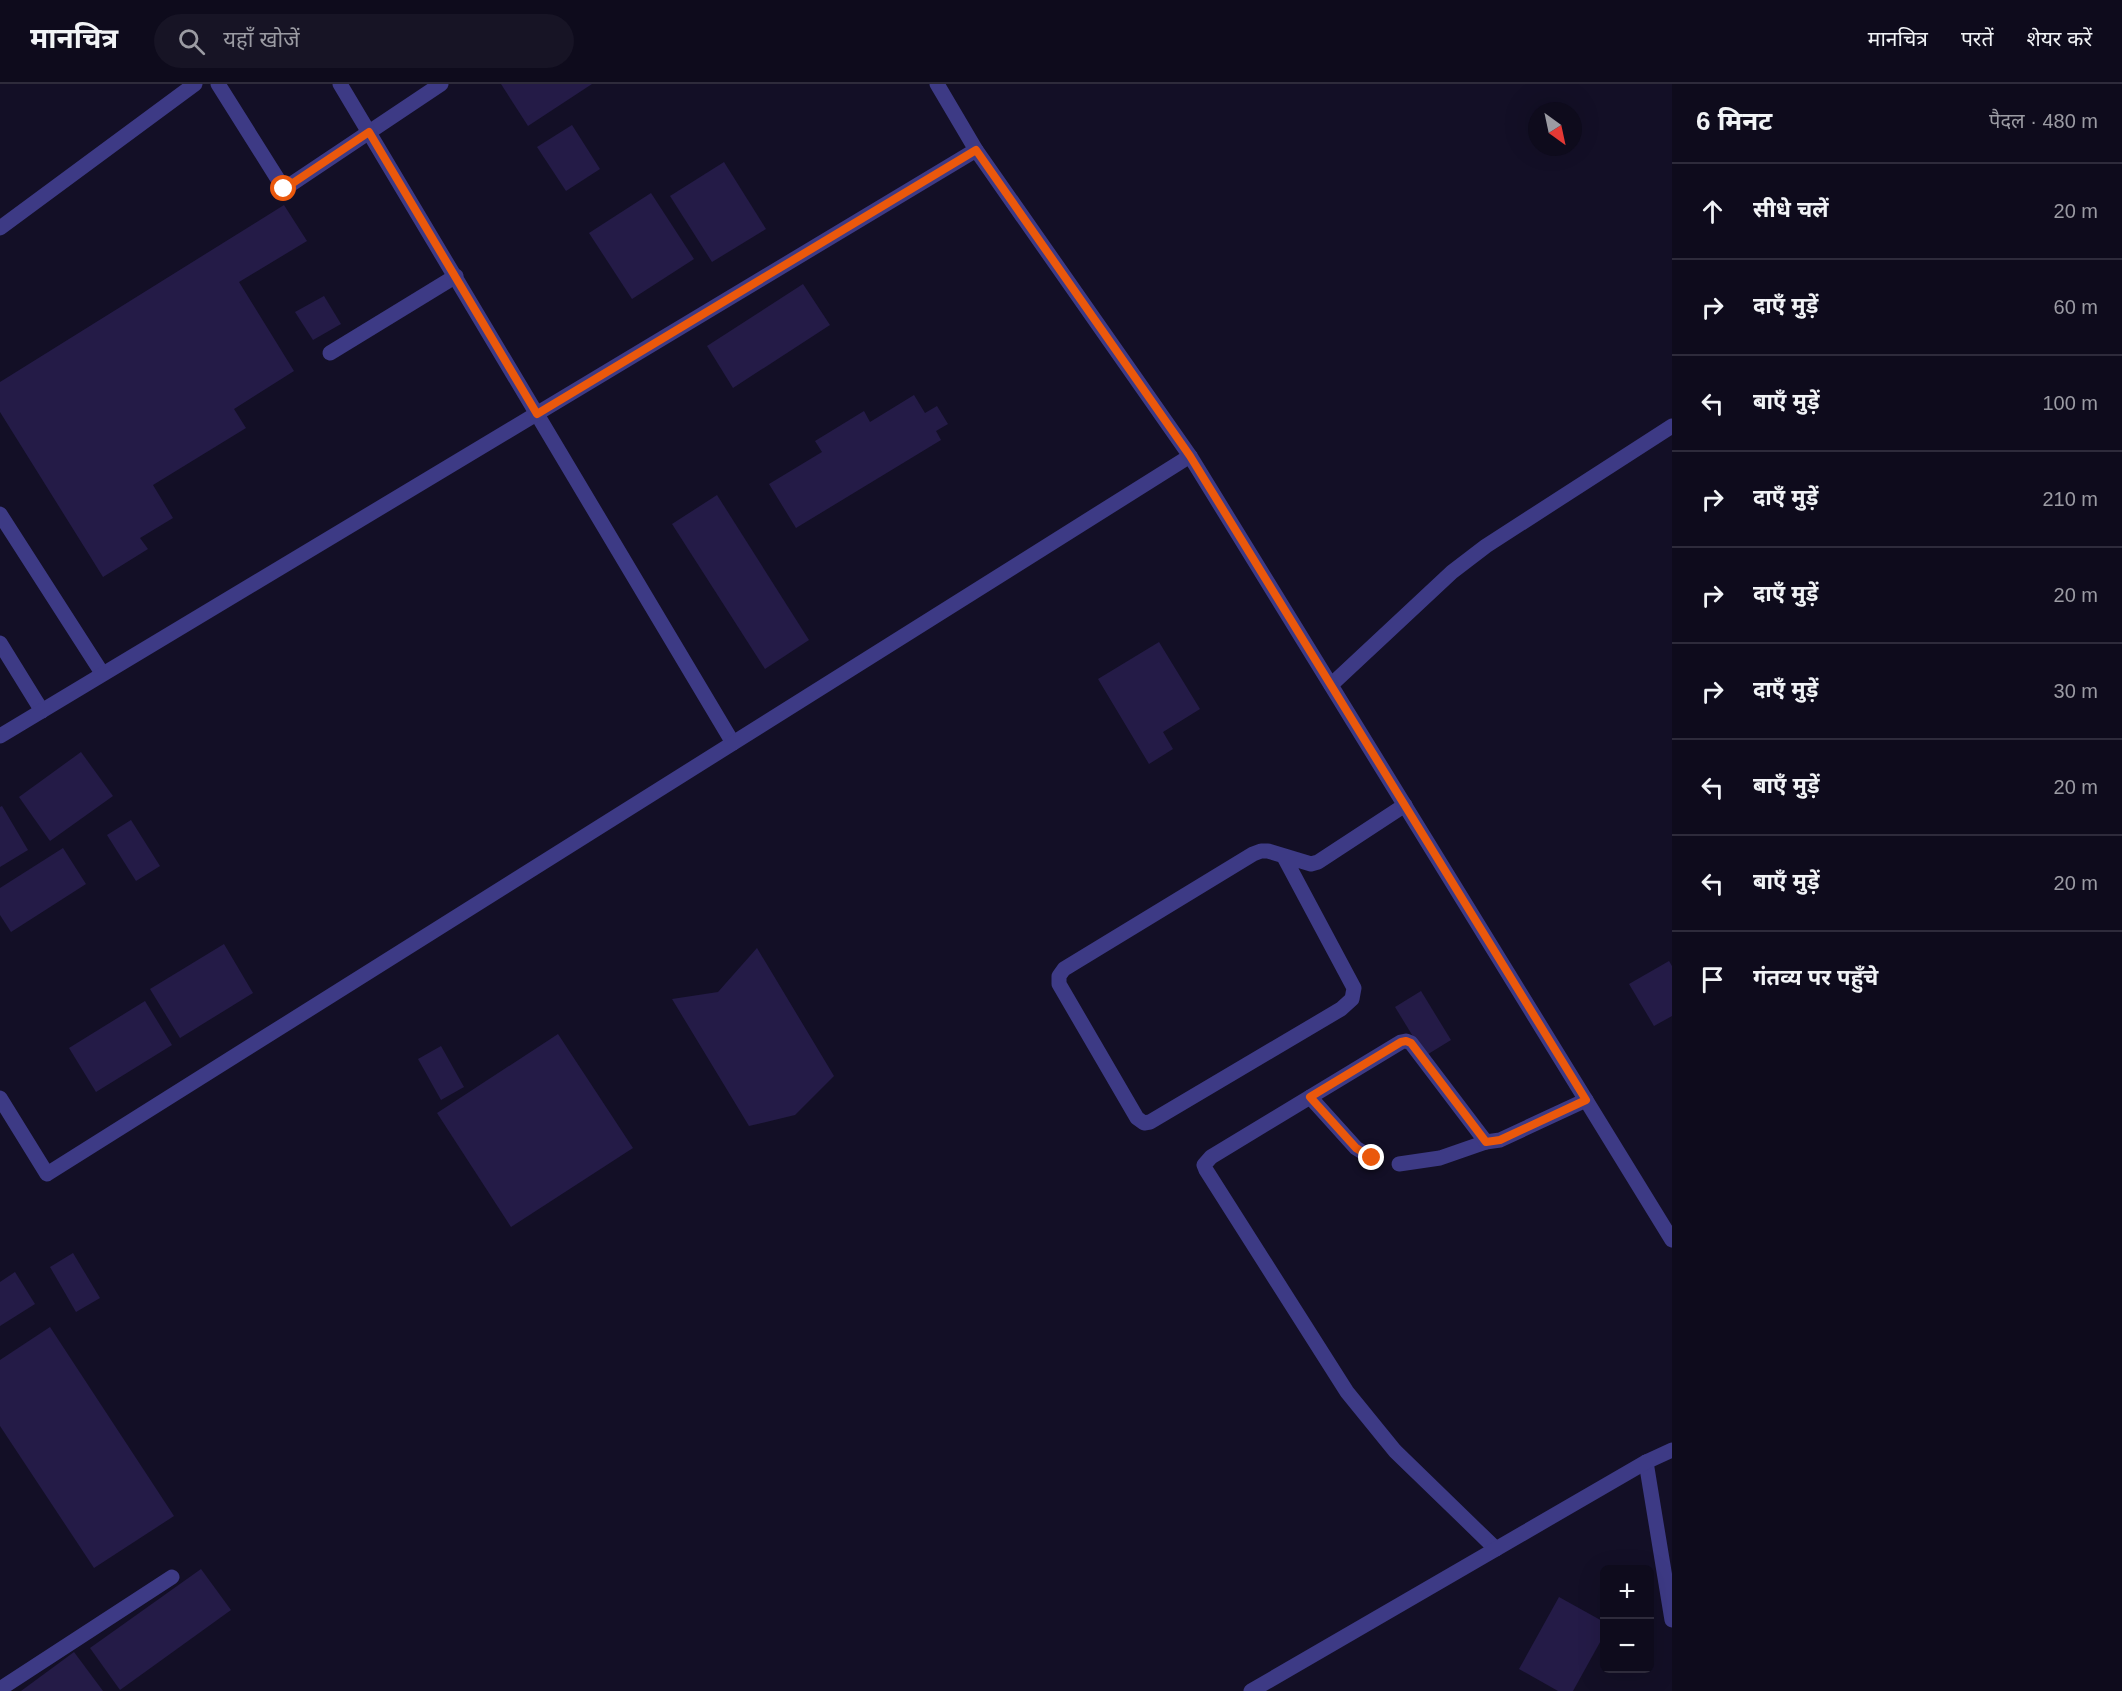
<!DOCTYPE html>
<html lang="hi">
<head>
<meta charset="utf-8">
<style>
  body { margin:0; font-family:Helvetica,"Noto Sans Devanagari",sans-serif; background:#171425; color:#f1f3f6 }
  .controls { position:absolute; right:18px; bottom:18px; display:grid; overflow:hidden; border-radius:9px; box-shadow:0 6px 24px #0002 }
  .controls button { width:54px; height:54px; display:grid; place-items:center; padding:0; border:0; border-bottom:2px solid #2e2b3b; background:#0e0b1c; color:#f1f3f6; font:30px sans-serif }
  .compass { position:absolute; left:1528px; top:18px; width:54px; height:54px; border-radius:50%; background:#0e0b1c; box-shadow:0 6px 24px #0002; rotate:147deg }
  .stop { position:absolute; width:18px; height:18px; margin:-14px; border:4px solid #ea580c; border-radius:50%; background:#fff }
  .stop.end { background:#ea580c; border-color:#fff; box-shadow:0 2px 6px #0008 }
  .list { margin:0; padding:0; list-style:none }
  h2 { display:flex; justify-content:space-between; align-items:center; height:78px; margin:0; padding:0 24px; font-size:26px }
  h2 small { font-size:20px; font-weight:400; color:#9b9ba3 }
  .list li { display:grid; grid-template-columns:39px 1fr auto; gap:18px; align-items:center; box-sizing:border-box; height:96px; padding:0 24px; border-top:2px solid #2e2b3b }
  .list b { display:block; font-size:22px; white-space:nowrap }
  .list em { font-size:20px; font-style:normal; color:#9b9ba3 }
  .icon { flex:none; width:33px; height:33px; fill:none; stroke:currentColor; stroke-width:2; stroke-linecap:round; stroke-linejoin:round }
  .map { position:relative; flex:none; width:1672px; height:1607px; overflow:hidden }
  header { display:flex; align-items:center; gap:36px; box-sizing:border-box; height:84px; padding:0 30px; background:#0e0b1c; border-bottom:2px solid #2e2b3b }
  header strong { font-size:28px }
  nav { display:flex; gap:33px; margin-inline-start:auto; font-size:21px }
  .search { width:420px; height:54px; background:#171425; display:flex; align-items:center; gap:15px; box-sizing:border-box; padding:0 21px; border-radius:33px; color:#9b9ba3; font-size:22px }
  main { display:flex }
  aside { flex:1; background:#0e0b1c }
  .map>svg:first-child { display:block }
</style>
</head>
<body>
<header>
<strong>मानचित्र</strong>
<div class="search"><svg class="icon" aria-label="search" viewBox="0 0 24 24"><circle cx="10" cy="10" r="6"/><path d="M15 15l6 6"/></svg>यहाँ खोजें</div>
<nav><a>मानचित्र</a><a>परतें</a><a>शेयर करें</a></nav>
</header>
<main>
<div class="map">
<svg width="1672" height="1607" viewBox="0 0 1672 1607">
  <rect width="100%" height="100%" fill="#130f26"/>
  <g fill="#241b47">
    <path d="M 501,0 L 592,0 L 528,42 Z"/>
    <path d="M 572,41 L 600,85 L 566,107 L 537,63 Z"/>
    <path d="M 724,78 L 766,145 L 712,178 L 670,112 Z"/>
    <path d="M 651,109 L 694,175 L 632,215 L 589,149 Z"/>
    <path d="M 284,121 L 307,157 L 239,198 L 294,287 L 234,325 L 246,344 L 153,401 L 173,434 L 140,454 L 148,465 L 103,493 L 0,328 L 0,298 Z"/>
    <path d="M 803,200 L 830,241 L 733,304 L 707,262 Z"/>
    <path d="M 324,212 L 341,240 L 313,256 L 295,228 Z"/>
    <path d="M 914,311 L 925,329 L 937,322 L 948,340 L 936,347 L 941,356 L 796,444 L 769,400 L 822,368 L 815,357 L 864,327 L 870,338 Z"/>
    <path d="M 717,411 L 809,556 L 765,585 L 672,440 Z"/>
    <path d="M 1159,558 L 1200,625 L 1163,648 L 1173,665 L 1149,680 L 1098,595 Z"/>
    <path d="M 81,668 L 113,712 L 50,757 L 19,713 Z"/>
    <path d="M 2,722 L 28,766 L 0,783 L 0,723 Z"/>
    <path d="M 131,736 L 160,782 L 136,797 L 107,751 Z"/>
    <path d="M 63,764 L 86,800 L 11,848 L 0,831 L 0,804 Z"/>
    <path d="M 224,860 L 253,909 L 180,954 L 150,905 Z"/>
    <path d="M 757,864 L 834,992 L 795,1031 L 749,1042 L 672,915 L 718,908 Z"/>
    <path d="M 1669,877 L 1672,882 L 1672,932 L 1654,942 L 1629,900 Z"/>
    <path d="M 1421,907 L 1451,956 L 1425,972 L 1395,923 Z"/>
    <path d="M 145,917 L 172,961 L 96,1008 L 69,964 Z"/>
    <path d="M 558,950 L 633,1064 L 511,1143 L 437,1029 Z"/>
    <path d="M 441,962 L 464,1003 L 441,1016 L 418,975 Z"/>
    <path d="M 73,1169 L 100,1214 L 76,1228 L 50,1183 Z"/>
    <path d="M 15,1188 L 35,1220 L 0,1242 L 0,1198 Z"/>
    <path d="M 50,1243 L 174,1432 L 94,1484 L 0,1342 L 0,1276 Z"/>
    <path d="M 201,1485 L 231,1526 L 120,1606 L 90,1564 Z"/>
    <path d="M 1559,1513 L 1604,1538 L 1604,1551 L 1573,1607 L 1558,1607 L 1519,1585 Z"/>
    <path d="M 74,1568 L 103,1607 L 21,1607 Z"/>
  </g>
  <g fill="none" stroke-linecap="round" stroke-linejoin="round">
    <g stroke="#3d3a85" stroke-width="15">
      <path d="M 218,0 L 284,105 L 441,0"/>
      <path d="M 340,0 L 733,659"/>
      <path d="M 0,144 L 195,0"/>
      <path d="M 330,269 L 456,192"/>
      <path d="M 0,430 L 102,589"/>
      <path d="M 0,559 L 42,627"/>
      <path d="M 1331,601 L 1452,488 L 1486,462 L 1672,342"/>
      <path d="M 0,652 L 976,66"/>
      <path d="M 1284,773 L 1354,904 L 1352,915 L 1341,925 L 1150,1038 L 1144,1039 L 1137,1034 L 1059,900 L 1059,892 L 1064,885 L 1253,770 L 1261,767 L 1268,767 L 1311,780 L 1318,778 L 1405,721"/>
      <path d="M 1310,1013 L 1356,1064 L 1372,1074"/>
      <path d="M 0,1014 L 47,1090 L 1190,372"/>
      <path d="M 1399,1080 L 1440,1074 L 1486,1058"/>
      <path d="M 1496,1465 L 1395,1367 L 1347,1308 L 1206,1086 L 1204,1081 L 1211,1073 L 1401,958 L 1406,957 L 1411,959 L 1486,1058 L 1500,1056 L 1586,1016"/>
      <path d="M 0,1605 L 172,1493"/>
    </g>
    <g stroke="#3d3a85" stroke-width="15">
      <path d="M 937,0 L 976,66 L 1190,372 L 1672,1156"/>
      <path d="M 1646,1378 L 1672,1536"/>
      <path d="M 1251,1607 L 1646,1378 L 1672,1366"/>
    </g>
  </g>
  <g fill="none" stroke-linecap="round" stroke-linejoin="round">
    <path stroke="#ea580c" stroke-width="8" d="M 284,105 L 369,48 L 537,330 L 976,66 L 1190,372 L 1586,1016 L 1500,1056 L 1486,1058 L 1411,959 L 1406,957 L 1401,958 L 1310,1013 L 1356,1064 L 1372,1074"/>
  </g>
</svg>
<div class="controls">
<button>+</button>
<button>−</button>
</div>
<svg class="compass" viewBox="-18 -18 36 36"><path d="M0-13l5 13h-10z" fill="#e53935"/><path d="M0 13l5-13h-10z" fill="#9b9ba3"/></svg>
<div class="stop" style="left:284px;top:105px"></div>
<div class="stop end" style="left:1372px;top:1074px"></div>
</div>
<aside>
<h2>6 मिनट<small>पैदल · 480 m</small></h2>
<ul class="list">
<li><svg class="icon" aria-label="ahead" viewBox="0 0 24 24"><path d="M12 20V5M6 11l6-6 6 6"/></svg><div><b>सीधे चलें</b></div><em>20 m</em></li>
<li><svg class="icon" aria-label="right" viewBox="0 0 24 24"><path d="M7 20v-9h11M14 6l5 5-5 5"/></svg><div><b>दाएँ मुड़ें</b></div><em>60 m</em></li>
<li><svg class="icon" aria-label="left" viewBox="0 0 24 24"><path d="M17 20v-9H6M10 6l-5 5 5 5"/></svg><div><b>बाएँ मुड़ें</b></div><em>100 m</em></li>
<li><svg class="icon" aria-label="right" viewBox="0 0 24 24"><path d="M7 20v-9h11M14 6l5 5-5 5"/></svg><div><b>दाएँ मुड़ें</b></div><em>210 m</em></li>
<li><svg class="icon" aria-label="right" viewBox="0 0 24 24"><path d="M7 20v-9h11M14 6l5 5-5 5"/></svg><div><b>दाएँ मुड़ें</b></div><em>20 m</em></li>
<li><svg class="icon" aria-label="right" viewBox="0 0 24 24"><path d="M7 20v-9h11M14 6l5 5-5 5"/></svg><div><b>दाएँ मुड़ें</b></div><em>30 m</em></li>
<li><svg class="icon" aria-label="left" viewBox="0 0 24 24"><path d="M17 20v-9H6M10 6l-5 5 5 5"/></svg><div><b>बाएँ मुड़ें</b></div><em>20 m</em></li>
<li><svg class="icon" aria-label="left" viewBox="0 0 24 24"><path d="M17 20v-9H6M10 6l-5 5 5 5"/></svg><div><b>बाएँ मुड़ें</b></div><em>20 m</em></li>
<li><svg class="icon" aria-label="arrive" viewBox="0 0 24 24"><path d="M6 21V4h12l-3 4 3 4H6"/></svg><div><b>गंतव्य पर पहुँचे</b></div></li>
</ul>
</aside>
</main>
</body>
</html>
